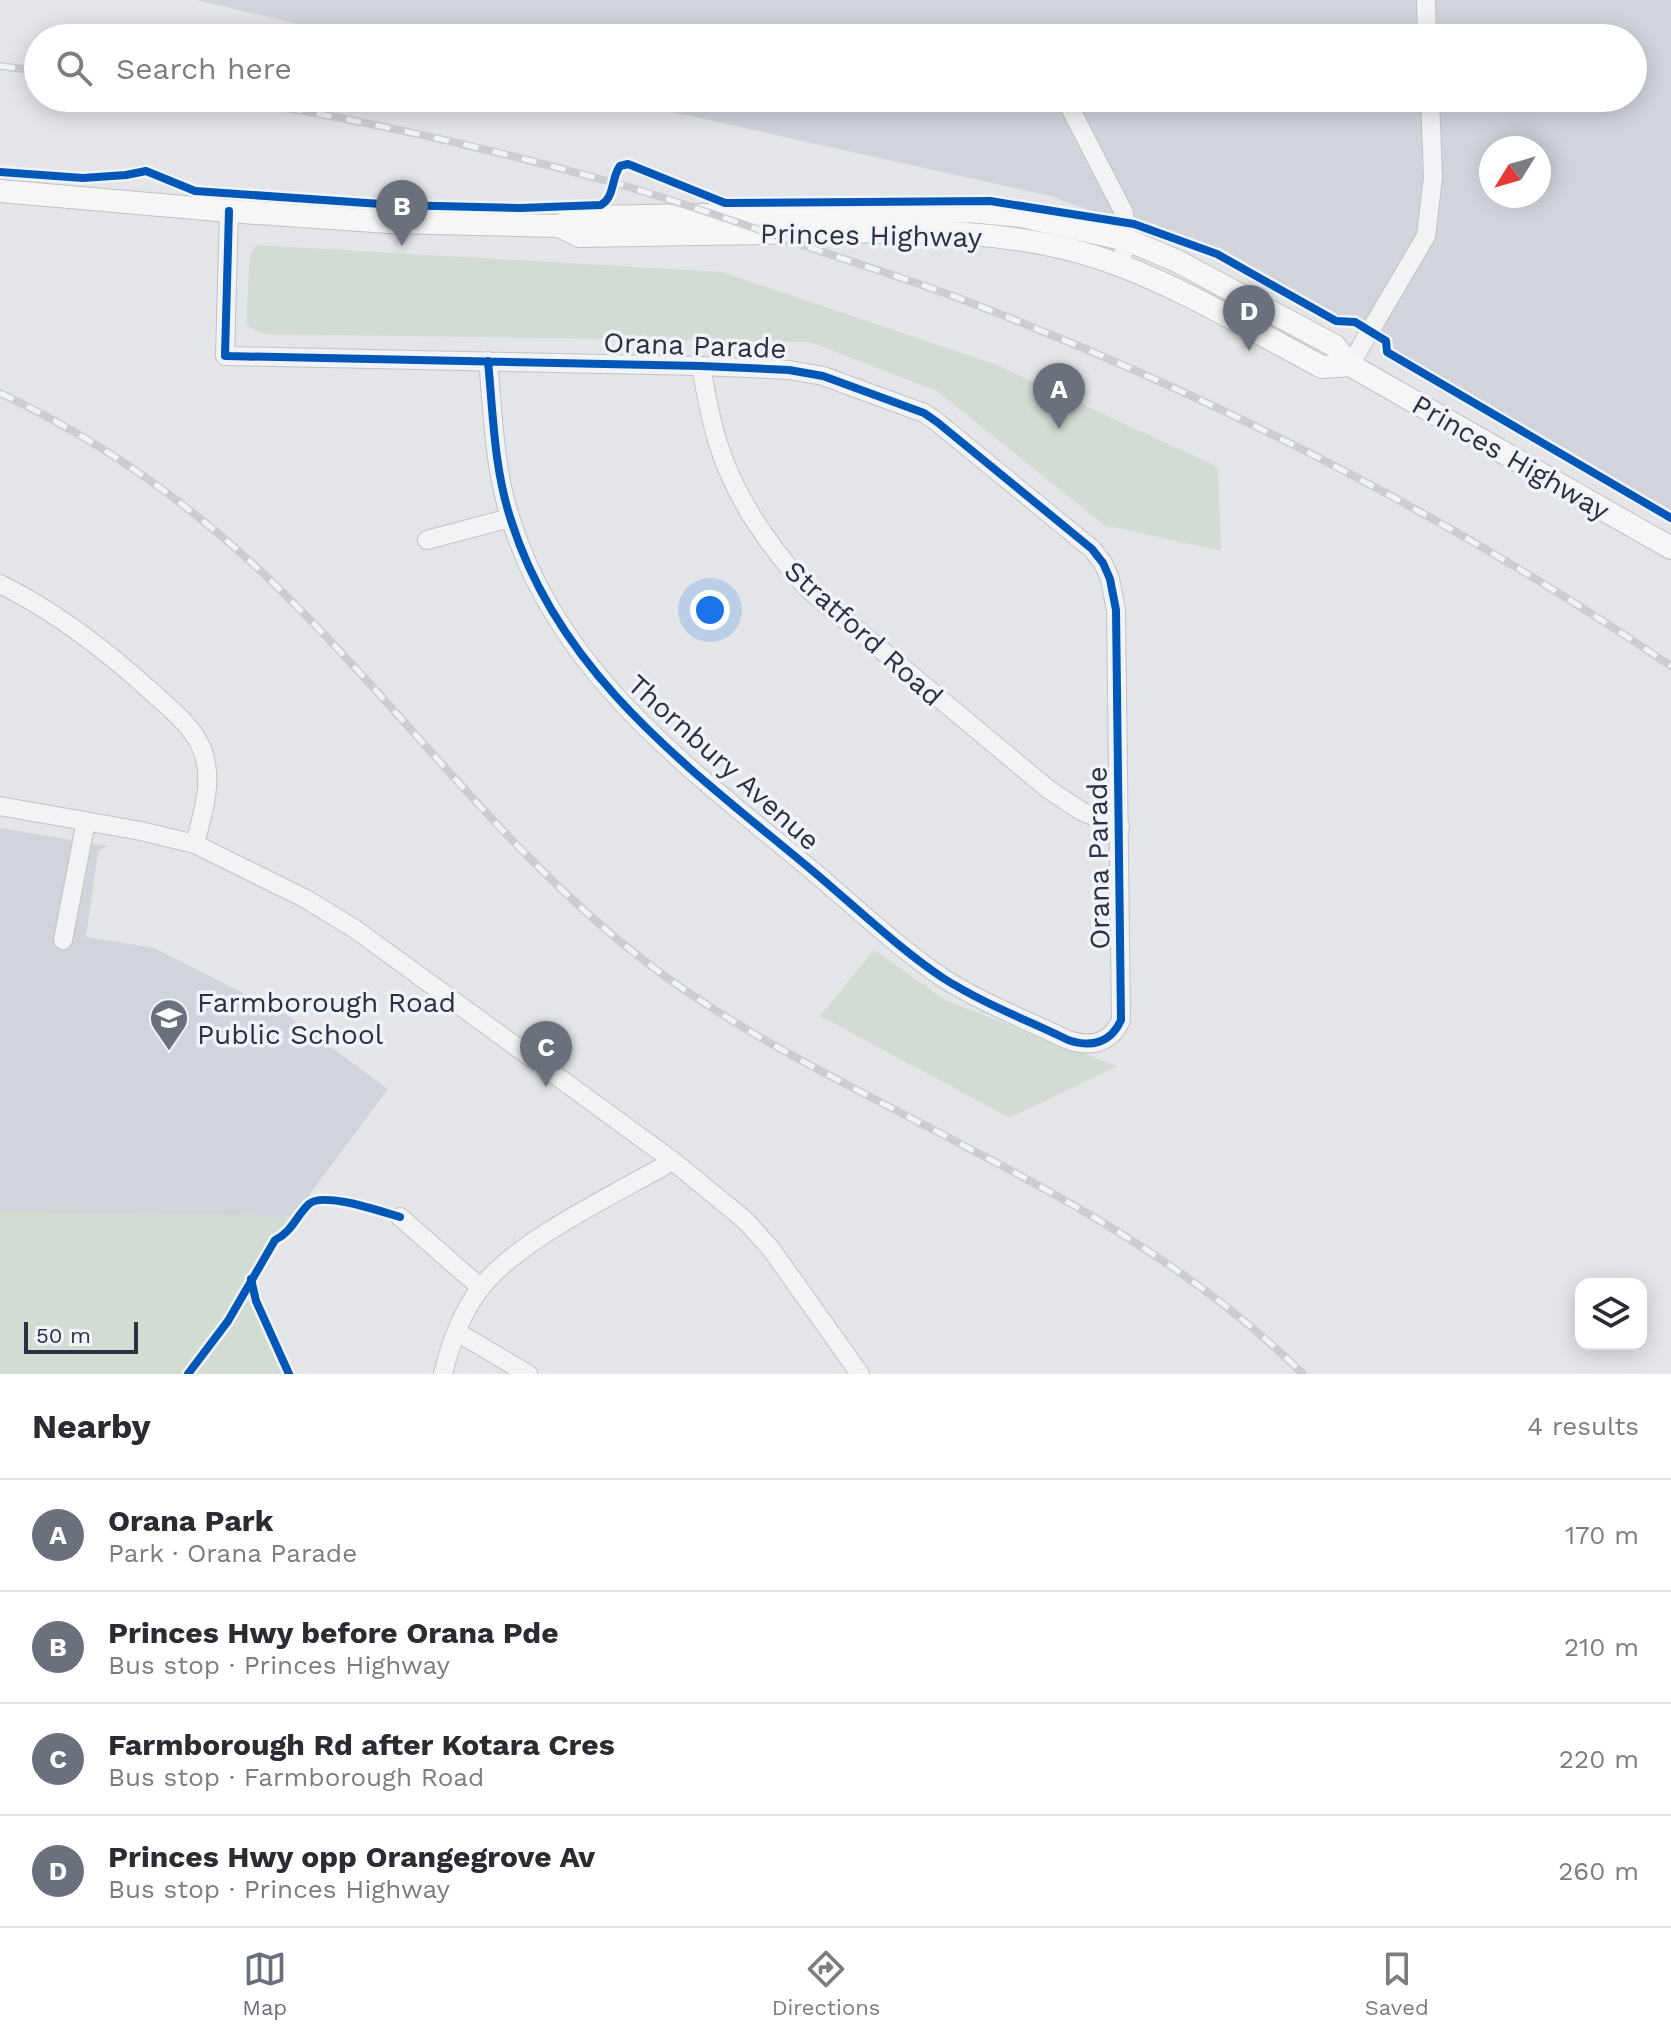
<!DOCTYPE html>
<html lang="en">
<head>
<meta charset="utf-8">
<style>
  body { margin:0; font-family:"Work Sans",sans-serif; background:#f2f2f3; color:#2b2b33 }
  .controls { position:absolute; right:24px; bottom:24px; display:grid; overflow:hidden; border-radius:16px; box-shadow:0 4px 20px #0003 }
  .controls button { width:72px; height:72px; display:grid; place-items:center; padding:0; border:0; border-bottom:2px solid #e1e1e2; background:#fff; color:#2b2b33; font:40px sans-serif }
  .compass { position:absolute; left:1479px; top:136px; width:72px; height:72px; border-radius:50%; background:#fff; box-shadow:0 4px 20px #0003; rotate:233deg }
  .scale { position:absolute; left:24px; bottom:20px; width:114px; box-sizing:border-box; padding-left:8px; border:4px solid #293142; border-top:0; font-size:22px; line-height:28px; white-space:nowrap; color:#293142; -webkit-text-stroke:6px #f0f3f7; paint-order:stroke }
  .you { position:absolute; left:710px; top:610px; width:28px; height:28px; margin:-20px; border:6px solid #fff; border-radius:50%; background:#1a73e8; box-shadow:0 0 0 12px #1a73e833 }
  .badge { display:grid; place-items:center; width:52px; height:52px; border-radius:50%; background:#6a707c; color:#fff; font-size:26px; font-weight:700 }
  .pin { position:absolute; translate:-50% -66px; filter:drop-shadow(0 2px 4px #0008) }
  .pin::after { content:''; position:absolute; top:42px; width:28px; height:24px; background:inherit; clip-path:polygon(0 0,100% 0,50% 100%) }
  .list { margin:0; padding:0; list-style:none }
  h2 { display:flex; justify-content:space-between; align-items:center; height:104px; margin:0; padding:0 32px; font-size:34px }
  h2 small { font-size:26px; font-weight:400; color:#7c7c81 }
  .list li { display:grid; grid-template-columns:52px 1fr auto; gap:24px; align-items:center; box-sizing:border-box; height:112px; padding:0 32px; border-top:2px solid #e1e1e2 }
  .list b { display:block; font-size:30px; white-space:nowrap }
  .list p { margin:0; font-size:26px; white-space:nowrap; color:#7c7c81 }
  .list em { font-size:26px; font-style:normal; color:#7c7c81 }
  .icon { flex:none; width:44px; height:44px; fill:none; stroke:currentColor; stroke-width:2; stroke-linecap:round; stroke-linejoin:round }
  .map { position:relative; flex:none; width:1671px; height:1374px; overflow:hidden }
  .search { position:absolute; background:#fff; box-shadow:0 4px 20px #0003; left:24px; right:24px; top:24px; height:88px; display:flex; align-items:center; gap:20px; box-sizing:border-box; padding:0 28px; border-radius:44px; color:#7c7c81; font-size:30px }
  .sheet { height:552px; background:#fff }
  nav { display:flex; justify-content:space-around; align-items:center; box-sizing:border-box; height:112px; border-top:2px solid #e1e1e2; background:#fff; font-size:22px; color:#7c7c81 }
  nav a { display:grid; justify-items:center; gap:4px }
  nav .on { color:#6a707c }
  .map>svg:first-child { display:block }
</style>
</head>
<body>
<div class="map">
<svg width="1671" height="1374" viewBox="0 0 1671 1374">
  <rect width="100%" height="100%" fill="#e3e5e8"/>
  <g fill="#d1d4db" fill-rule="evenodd">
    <path d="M 197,0 L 1671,0 L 1671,514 L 1268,278 L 1051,196 L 609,98 L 1633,98 L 1633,38 L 357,38 ZM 1491,148 L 1539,148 L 1539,196 L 1491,196 Z"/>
    <path d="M 0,828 L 107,846 L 98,852 L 86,937 L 154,948 L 287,1015 L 388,1089 L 292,1218 L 0,1214 Z"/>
  </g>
  <g fill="#d3dcd3">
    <path d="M 256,245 L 722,272 L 997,365 L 1218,467 L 1221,551 L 1104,525 L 937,391 L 810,342 L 263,334 L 246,325 L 250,255 Z"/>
    <path d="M 874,950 L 947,1001 L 1117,1066 L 1010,1118 L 820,1016 Z"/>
    <path d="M 0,1212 L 291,1216 L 252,1273 L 254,1308 L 286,1374 L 0,1374 Z"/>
  </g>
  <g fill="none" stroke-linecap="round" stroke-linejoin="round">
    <defs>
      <g id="minor">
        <path d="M 1426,0 L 1427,38"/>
        <path d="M 1065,98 L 1124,213 L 1127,240 L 1120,265"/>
        <path d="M 229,211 L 225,356 L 701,366 L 789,370 L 823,376 L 924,413 L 937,422 L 1092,549 L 1103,563 L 1110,579 L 1116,610 L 1121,1020 C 1111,1043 1091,1048 1068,1040 C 1027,1020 982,1003 943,978 C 898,948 850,902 808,867 C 688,767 558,674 510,517 C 494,467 493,413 488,361"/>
        <path d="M 1350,365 L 1426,236 L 1433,177 L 1430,98"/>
        <path d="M 701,366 C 706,393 710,420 719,446 C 736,500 769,546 807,588 L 1048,789 L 1081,811 L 1120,827"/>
        <path d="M 427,540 L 510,518"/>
        <path d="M 0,584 C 57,612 107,651 154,694 C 171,709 193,727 202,749 C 214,781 203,812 195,844"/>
        <path d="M 0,806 L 141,831 L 195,844 L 306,899 L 355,929 L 673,1161 L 746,1221 L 771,1249 L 860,1374"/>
        <path d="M 63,940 L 86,821"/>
        <path d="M 400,1217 L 481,1288"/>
        <path d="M 457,1332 L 528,1374"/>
        <path d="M 443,1374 C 450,1345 461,1314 479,1290 C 515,1241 619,1192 673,1161"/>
      </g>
      <g id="major">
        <path d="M 0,191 L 229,211 L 389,222 L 559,226 L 580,236 C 659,235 737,233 816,232 C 910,231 1003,228 1093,256 C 1170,280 1250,329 1322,367 L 1350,365"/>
        <path d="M 559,226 L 577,217 L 969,211 L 1021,216 L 1127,240 L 1177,261 L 1335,346 L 1350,365 L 1671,548"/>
      </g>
    </defs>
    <use href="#minor" stroke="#c1c3c6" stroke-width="20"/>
    <use href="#major" stroke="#bfc2c6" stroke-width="24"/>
    <use href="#minor" stroke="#f2f3f4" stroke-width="18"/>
    <use href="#major" stroke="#f6f6f7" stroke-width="22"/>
    <defs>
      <g id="rail">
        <path d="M 0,66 L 38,71"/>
        <path d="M 228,98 C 358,119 485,147 611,182 C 682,202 751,227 820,251 C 870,268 920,283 969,302 C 1214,396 1453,518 1671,666"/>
        <path d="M 0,393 C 92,436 178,495 253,564 C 392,692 501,854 654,968 C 718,1016 788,1054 859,1091 C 1015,1173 1176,1248 1303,1374"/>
      </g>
    </defs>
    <use href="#rail" stroke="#cbcdd0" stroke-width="8"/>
    <use href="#rail" stroke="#f0f3f7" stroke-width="5" stroke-dasharray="15" stroke-linecap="butt"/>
    <defs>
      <g id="cycleway">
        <path d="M 0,172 L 83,178 L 126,175 L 146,171 L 195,191 L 395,205 L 520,208 L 601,205 C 615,197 611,178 620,166 L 628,164 L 725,203 L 990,201 L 1134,224 L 1217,254 L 1336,321 L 1355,322 L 1386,341 L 1387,352 L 1671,518"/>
        <path d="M 229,211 L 225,356 L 701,366 L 789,370 L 823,376 L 924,413 L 937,422 L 1092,549 L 1103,563 L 1110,579 L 1116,610 L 1121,1020 C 1111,1043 1091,1048 1068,1040 C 1027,1020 982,1003 943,978 C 898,948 850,902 808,867 C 688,767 558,674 510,517 C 494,467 493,413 488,361"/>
        <path d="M 251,1279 L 256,1301 L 289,1374"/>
        <path d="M 188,1374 L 228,1321 L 275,1240 C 292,1232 296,1216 309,1204 C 323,1191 382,1212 400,1217"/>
      </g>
    </defs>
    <use href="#cycleway" stroke="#f0f3f7" stroke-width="13"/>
    <use href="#cycleway" stroke="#0057b8" stroke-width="8"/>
  </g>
  <defs>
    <symbol id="school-pin" viewBox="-11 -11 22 30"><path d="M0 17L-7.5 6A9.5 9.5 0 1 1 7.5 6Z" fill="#6a707c" stroke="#f0f3f7"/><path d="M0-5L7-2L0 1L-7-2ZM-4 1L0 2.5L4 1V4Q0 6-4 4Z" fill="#fff"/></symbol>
  </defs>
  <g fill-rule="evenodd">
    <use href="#school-pin" x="147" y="996" width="44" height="60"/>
  </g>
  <g text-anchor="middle" stroke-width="7" stroke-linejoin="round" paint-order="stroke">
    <g font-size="28" fill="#293142" stroke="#f0f3f7">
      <text transform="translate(871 235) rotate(1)" y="10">Princes Highway</text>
      <text transform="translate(695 345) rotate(2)" y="10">Orana Parade</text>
      <text transform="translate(1511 457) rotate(30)" y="10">Princes Highway</text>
      <text transform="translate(864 633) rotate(42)" y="10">Stratford Road</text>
      <text transform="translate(724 762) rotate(42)" y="10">Thornbury Avenue</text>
      <text transform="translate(1098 858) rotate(-91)" y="10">Orana Parade</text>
    </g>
    <g font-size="28" fill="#293142" stroke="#f0f3f7" text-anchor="start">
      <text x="197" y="1012">Farmborough Road<tspan x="197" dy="32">Public School</tspan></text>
    </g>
  </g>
</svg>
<div class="controls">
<button><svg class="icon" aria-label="layers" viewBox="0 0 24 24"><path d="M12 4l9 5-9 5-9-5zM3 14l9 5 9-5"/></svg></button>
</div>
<svg class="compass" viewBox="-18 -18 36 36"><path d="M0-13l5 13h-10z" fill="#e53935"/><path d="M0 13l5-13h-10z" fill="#7c7c81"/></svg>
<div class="scale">50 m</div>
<div class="you"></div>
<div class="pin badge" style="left:1059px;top:429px">A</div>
<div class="pin badge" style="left:402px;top:246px">B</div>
<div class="pin badge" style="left:546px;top:1087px">C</div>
<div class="pin badge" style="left:1249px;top:351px">D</div>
<div class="search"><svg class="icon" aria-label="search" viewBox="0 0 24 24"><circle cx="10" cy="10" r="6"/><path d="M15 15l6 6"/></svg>Search here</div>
</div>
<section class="sheet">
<h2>Nearby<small>4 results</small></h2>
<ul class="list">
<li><span class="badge">A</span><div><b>Orana Park</b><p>Park · Orana Parade</p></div><em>170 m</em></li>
<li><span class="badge">B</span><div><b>Princes Hwy before Orana Pde</b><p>Bus stop · Princes Highway</p></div><em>210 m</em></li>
<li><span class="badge">C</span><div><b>Farmborough Rd after Kotara Cres</b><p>Bus stop · Farmborough Road</p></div><em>220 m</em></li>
<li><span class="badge">D</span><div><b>Princes Hwy opp Orangegrove Av</b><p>Bus stop · Princes Highway</p></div><em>260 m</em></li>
</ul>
</section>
<nav>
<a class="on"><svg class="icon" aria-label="map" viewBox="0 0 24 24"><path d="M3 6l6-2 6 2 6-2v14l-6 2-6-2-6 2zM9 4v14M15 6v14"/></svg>Map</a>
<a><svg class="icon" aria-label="directions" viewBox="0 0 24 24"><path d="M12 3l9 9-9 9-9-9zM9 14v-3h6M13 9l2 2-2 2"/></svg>Directions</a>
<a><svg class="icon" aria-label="saved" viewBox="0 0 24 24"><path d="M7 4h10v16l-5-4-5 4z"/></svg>Saved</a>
</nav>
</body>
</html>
